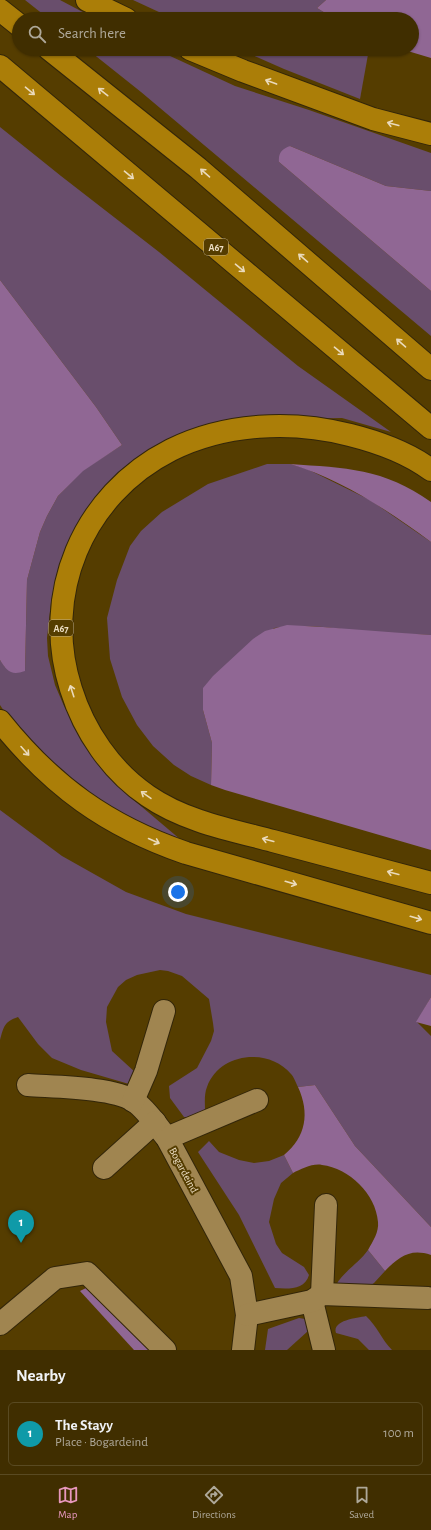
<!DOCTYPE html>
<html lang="en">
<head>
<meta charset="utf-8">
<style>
  body { margin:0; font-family:"Alegreya Sans",sans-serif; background:#4b3a0f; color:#f1f3f6 }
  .you { position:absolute; left:178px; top:892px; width:14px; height:14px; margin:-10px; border:3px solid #fff; border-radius:50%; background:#1a73e8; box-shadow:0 0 0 6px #1a73e833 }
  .badge { display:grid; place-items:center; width:26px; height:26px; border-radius:50%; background:#e797bd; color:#fff; font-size:13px; font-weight:700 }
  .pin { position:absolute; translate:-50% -33px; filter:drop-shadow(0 1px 2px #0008) }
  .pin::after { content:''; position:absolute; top:21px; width:14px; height:12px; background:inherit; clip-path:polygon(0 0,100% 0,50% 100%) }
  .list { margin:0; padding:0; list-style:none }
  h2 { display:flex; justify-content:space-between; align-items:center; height:52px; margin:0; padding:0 16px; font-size:17px }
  h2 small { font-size:13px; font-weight:400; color:#aea899 }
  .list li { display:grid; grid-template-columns:26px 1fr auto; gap:12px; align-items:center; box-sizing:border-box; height:64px; margin:0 8px 8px; padding:0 8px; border:1px solid #594a22; border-radius:6px }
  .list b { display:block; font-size:15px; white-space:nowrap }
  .list p { margin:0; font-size:13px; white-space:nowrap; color:#aea899 }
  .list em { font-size:13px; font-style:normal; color:#aea899 }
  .icon { flex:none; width:22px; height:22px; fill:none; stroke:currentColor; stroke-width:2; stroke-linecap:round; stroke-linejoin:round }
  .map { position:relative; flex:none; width:431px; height:1350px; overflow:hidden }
  .search { position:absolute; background:#402e00; box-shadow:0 1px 3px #0004; left:12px; right:12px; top:12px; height:44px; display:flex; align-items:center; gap:10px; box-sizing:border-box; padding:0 14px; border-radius:22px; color:#aea899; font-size:15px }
  .sheet { height:124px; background:#402e00 }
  nav { display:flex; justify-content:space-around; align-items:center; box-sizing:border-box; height:56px; border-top:1px solid #594a22; background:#402e00; font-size:11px; color:#aea899 }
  nav a { display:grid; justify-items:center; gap:2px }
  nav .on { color:#e797bd }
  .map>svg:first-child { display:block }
</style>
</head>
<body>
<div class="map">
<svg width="431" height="1350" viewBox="0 0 431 1350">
  <rect width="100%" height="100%" fill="#553d00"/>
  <g fill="#694e6c">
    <path d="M 25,0 L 60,0 L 96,19 L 49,19 Z"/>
    <path d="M 133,0 L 326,0 L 317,8 L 335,19 L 174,19 Z"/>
    <path d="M 87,49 L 155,49 L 235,86 L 309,110 L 431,153 L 431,191 L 386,186 L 290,146 L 279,162 L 431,291 L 431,336 L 141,92 Z"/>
    <path d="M 239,49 L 369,49 L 360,99 L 284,69 Z"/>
    <path d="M 0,127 L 61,176 L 159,252 L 298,366 L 391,432 L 342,418 L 245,420 L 168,447 L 61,568 L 51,602 L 47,638 L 48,656 L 55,685 L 64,706 L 88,747 L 129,796 L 181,840 L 134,825 L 76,787 L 16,729 L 0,705 L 0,660 L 5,667 L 25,671 L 27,580 L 40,532 L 47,516 L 58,496 L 83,470 L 122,445 L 96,407 L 0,280 Z"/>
    <path d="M 267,464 L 290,464 L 307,469 L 370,500 L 431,542 L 431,635 C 407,634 384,633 360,631 C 332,628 303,623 274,628 L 203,710 L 212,743 L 211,785 L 191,776 L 174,765 L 153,746 L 137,725 L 122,697 L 110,659 L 107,618 L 117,580 L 130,546 L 141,531 L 162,512 L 208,484 Z"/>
    <path d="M 0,810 L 62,856 L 126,892 L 186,914 L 431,975 L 431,997 L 417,1022 L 431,1036 L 431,1227 L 355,1146 L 315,1085 L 298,1087 C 296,1083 294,1077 291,1074 C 268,1047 219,1053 207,1087 C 204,1094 205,1104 205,1112 L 192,1118 L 184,1117 L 170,1098 L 169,1086 L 197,1068 L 211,1041 L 214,1031 L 213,1023 L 209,999 L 182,976 L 168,971 L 160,970 L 137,975 L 126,980 L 118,987 L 107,1007 L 106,1022 L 112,1051 L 136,1073 L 129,1084 L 81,1070 L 52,1058 L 38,1044 L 18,1017 C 4,1022 4,1026 0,1040 Z"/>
    <path d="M 209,1141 L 219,1152 L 239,1160 L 254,1163 L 269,1161 L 284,1155 L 293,1173 L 281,1183 L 274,1199 L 269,1222 L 276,1244 L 282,1253 L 304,1267 L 309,1275 C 305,1290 288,1289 275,1288 L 239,1215 L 198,1152 Z"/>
    <path d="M 368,1250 L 385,1271 L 374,1283 L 358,1293 L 336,1285 C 344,1271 359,1263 368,1250 Z"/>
    <path d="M 366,1316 C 377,1326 382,1340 392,1350 L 369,1350 L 358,1339 L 336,1333 C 332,1320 357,1318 366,1316 Z"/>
    <path d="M 299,1318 L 305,1319 L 308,1324 L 308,1331 L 287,1350 L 265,1350 L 268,1329 Z"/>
  </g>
  <g fill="#906794">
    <path d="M 326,0 L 431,0 L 431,58 L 401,49 L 412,49 L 412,19 L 335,19 L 317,8 Z"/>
    <path d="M 290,146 L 386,186 L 431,191 L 431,291 L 279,162 C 278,153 282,149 290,146 Z"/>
    <path d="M 0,280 L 96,407 L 122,445 L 83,471 L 58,496 L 47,516 L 40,532 L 27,580 L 25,671 C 11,676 7,671 0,660 Z"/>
    <path d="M 290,464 C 346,468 383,468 431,502 L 431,542 C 389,511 341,479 290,464 Z"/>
    <path d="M 287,625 C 335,627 383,632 431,635 L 431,850 L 225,790 L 211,785 L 212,743 L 203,710 L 203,688 L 213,676 L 253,639 L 265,631 Z"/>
    <path d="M 431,997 L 431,1026 L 416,1022 Z"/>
    <path d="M 315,1085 L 355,1146 L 431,1227 L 431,1255 C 410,1248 399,1257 385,1271 L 368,1250 C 373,1241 379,1232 378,1222 C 376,1194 349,1168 322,1165 C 313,1163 301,1169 293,1173 L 284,1155 C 306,1137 310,1113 298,1087 Z"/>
    <path d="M 86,1288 L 92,1288 L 163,1350 L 134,1350 L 80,1291 Z"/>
  </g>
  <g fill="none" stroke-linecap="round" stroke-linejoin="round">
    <defs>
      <g id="minor">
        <path d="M 28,1085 C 54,1087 113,1087 134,1101 C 147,1110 157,1126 167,1138 L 241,1276 L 247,1315 L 243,1350"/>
        <path d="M 133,1101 L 146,1071 L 164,1011"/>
        <path d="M 167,1138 L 257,1100"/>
        <path d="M 104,1168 L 155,1122"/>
        <path d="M 322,1294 L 326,1205"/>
        <path d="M 312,1301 L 324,1350"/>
        <path d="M 247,1315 L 312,1301 L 322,1294 L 428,1298"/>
        <path d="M 0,1324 L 55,1278 L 87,1273 L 165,1350"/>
      </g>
      <g id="highway">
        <path d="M 87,0 L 126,19"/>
        <path d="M 0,10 L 19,25"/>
        <path d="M 49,49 L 198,168 L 431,369"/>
        <path d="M 190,49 L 243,71 L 373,119 L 431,134"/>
        <path d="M 0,66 L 431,428"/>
        <path d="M 431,470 C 407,452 378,442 350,435 C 292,420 225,423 171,450 C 82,495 41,595 71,689 C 84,731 111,771 148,796 C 184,821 231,830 273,841 C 326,855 378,869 431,883"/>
        <path d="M 0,721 C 52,786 107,826 186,853 L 431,923"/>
      </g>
    </defs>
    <use href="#minor" stroke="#332609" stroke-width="24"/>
    <use href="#highway" stroke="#332609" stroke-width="24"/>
    <use href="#minor" stroke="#a08550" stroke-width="22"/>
    <use href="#highway" stroke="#ab7e08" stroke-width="22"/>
  </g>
  <defs><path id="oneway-shaft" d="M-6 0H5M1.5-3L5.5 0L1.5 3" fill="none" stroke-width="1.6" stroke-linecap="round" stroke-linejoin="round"/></defs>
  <g stroke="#eadabb">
    <use href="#oneway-shaft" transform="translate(271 82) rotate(-160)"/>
    <use href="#oneway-shaft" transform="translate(30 91) rotate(40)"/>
    <use href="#oneway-shaft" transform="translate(103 92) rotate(-142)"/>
    <use href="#oneway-shaft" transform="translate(393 124) rotate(-165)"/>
    <use href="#oneway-shaft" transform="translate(205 173) rotate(-139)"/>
    <use href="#oneway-shaft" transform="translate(129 175) rotate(40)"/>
    <use href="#oneway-shaft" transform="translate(303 258) rotate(-139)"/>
    <use href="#oneway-shaft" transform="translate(240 268) rotate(40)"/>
    <use href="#oneway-shaft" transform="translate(401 343) rotate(-139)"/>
    <use href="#oneway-shaft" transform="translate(339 351) rotate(40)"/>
    <use href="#oneway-shaft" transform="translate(72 691) rotate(-108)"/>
    <use href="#oneway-shaft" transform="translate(25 751) rotate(48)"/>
    <use href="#oneway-shaft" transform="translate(146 795) rotate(-145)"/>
    <use href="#oneway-shaft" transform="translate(268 840) rotate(-165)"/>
    <use href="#oneway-shaft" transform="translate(154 841) rotate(24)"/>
    <use href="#oneway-shaft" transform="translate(393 873) rotate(-165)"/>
    <use href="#oneway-shaft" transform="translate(291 883) rotate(16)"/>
    <use href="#oneway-shaft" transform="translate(416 918) rotate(16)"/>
  </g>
  <g text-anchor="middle" stroke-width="4" stroke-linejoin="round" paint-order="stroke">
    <g fill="#553d00" stroke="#bfae89" stroke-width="1">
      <rect x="204" y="239" width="24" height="16" rx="3"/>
      <rect x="49" y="620" width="24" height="16" rx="3"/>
    </g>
    <g font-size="10" font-weight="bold" fill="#eddfc4">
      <text x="216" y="251">A67</text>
      <text x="61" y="632">A67</text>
    </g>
    <g font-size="11" fill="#eddfc4" stroke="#553d00">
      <text transform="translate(184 1170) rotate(62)" y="4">Bogardeind</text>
    </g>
  </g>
</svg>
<div class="you"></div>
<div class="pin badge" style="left:21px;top:1243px;background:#0f9aa8">1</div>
<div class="search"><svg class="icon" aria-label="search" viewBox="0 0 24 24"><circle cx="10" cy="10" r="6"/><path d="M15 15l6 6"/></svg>Search here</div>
</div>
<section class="sheet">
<h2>Nearby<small></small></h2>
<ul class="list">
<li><span class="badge" style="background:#0f9aa8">1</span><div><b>The Stayy</b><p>Place · Bogardeind</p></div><em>100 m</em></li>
</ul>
</section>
<nav>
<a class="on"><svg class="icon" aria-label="map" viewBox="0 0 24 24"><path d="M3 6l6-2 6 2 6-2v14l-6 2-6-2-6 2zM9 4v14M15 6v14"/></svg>Map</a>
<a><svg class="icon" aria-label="directions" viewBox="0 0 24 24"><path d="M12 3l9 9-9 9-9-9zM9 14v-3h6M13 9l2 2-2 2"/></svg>Directions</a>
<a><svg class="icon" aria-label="saved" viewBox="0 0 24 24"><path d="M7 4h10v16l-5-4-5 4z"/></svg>Saved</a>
</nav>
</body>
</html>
